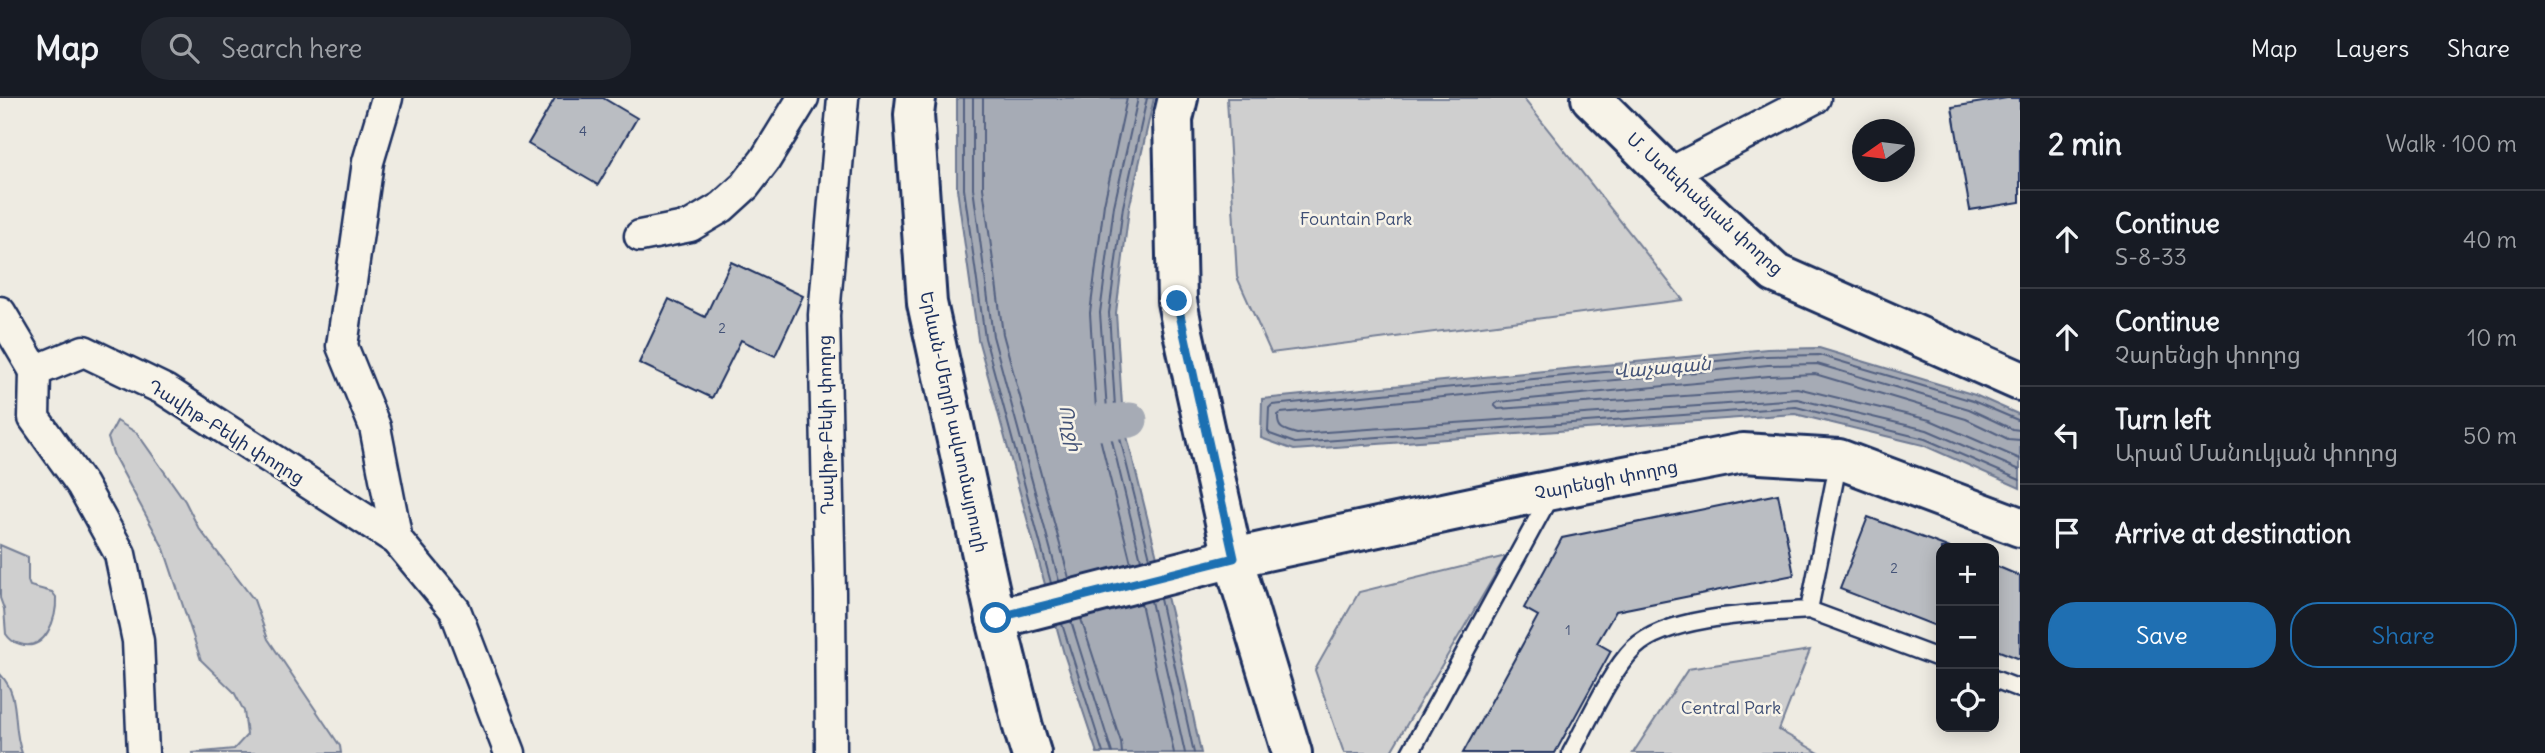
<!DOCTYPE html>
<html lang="en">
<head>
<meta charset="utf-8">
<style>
  body { margin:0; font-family:Delius,"Noto Sans Armenian",sans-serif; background:#242831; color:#f1f3f6 }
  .controls { position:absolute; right:21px; bottom:21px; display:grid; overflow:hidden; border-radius:14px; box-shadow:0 4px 18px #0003 }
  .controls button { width:63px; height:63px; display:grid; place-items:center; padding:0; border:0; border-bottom:2px solid #363941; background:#171b24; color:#f1f3f6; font:35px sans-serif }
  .compass { position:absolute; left:1852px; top:21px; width:63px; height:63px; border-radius:50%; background:#171b24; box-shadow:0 4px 18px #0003; rotate:256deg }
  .stop { position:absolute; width:21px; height:21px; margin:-16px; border:5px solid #1f6fb2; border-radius:50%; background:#fff }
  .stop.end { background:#1f6fb2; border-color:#fff; box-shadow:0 2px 7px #0008 }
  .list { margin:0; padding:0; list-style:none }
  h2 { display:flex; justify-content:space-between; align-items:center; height:91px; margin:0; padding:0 28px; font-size:30px }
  h2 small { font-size:23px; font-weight:400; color:#9ea1a6 }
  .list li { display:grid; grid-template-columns:46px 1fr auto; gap:21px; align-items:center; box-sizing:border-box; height:98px; padding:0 28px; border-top:2px solid #363941 }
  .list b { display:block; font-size:26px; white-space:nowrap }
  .list p { margin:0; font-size:23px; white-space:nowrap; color:#9ea1a6 }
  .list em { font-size:23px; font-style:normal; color:#9ea1a6 }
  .actions { display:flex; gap:14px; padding:21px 28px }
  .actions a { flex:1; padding:16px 0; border:2px solid #1f6fb2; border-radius:28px; text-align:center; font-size:24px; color:#1f6fb2 }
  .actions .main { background:#1f6fb2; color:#fff }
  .icon { flex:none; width:38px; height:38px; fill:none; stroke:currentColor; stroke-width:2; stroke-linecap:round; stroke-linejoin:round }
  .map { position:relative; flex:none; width:2020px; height:655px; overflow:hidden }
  header { display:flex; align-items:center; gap:42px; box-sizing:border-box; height:98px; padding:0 35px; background:#171b24; border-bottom:2px solid #363941 }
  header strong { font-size:33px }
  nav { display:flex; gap:38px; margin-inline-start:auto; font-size:24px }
  .search { width:490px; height:63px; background:#242831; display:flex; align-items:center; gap:18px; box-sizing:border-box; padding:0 24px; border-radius:28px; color:#9ea1a6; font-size:26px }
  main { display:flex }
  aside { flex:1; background:#171b24 }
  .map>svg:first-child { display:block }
</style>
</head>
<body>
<header>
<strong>Map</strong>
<div class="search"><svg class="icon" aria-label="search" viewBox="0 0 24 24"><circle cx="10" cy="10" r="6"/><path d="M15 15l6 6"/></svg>Search here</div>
<nav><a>Map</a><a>Layers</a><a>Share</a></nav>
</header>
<main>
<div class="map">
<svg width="2020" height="655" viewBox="0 0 2020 655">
  <rect width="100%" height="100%" fill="#eeebe2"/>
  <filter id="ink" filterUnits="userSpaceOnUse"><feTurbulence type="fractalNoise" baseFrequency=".0143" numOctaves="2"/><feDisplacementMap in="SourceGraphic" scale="14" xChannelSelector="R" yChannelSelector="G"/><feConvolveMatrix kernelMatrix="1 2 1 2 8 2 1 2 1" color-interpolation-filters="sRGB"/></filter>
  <g filter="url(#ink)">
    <g fill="#cfcfcf" stroke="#757f96" stroke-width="2">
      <path d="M 1227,0 L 1523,0 L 1683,202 L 1271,255 L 1237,179 Z"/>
      <path d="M 117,323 L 137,335 L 185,403 L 198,429 L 254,502 L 268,541 L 340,648 L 341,655 L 192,655 L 234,651 L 247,637 L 244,613 L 234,594 L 201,562 L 164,451 L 114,358 L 108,340 Z"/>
      <path d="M 0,447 L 28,459 L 28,483 L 30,488 L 52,494 L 56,499 C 57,520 46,554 20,546 C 13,544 10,542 6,536 L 4,511 L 0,500 Z"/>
      <path d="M 1506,458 L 1390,655 L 1344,655 L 1315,572 L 1359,494 Z"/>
      <path d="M 1810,552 L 1779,632 L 1819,655 L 1633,655 L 1688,571 Z"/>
      <path d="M 0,576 C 22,599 11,628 22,655 L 0,655 Z"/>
    </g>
    <g fill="#a6abb5" stroke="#6e7992" stroke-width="2">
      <path d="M 957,0 L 1154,0 L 1129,111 L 1116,215 L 1123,322 L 1173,523 L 1201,655 L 1097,655 L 1064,556 L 978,241 L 957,91 Z"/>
      <path d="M 1819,250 L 1975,297 L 2020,317 L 2020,390 L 1923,347 L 1795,316 L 1294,352 L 1261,340 L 1262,301 L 1767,251 Z"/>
    </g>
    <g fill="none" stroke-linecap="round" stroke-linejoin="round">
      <g stroke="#536181" stroke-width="2">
        <path d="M 964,0 L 964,91 L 985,240 L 1051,485"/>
        <path d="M 973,0 L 973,90 L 993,238 L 1059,483"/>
        <path d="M 983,0 L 983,90 L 1003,236 L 1069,480"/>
        <path d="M 1127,0 L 1104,106 L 1090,215 L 1097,328 L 1131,465"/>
        <path d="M 1138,0 L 1114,108 L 1100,215 L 1108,326 L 1141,462"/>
        <path d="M 1147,0 L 1123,109 L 1109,215 L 1116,324 L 1150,460"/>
        <path d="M 2020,323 L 1973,303 L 1819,257 L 1767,258 L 1272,307 L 1269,310 L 1268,333 L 1270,336 L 1295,345 L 1796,309 L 1925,341 L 2020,382"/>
        <path d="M 2020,332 L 2012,331 L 1969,311 L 1817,266 L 1768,267 L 1281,315 L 1278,317 C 1277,332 1284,332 1297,336 L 1797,301 L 1927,332 L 2020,372"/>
        <path d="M 2020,342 L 2008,341 L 1966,321 L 1815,276 L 1769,278 L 1498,304 L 1494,307 L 1498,311 L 1797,290 L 1930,322 L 2020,361"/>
        <path d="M 1160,501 L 1194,655"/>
        <path d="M 1151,503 L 1185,655"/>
        <path d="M 1141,505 L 1174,655"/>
        <path d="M 1081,521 L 1121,644 L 1122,655"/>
        <path d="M 1071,523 L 1112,655"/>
        <path d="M 1062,526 L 1103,655"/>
      </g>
      <path stroke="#a6abb5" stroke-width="35" d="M 1075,327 L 1130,322"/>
    </g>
    <g fill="#babdc2" stroke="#1b2f5e" stroke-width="2">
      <path d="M 555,0 L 603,0 L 637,20 L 598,87 L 528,46 Z"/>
      <path d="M 2007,0 L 2020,0 L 2020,104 L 1970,112 L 1952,9 Z"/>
      <path d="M 731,164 L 803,198 L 775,258 L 741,242 L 712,300 L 639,265 L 669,201 L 705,219 Z"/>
      <path d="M 1778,396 L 1794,477 L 1616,513 L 1597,545 L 1611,553 L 1555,655 L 1463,655 L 1538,518 L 1524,510 L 1562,440 Z"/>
      <path d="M 1868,419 L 1950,450 L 1941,450 L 1941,530 L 1840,491 Z"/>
      <path d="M 1994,467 L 2020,478 L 2020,561 L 1994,551 Z"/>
    </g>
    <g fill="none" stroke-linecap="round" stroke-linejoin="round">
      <defs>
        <g id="lane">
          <path d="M 1809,512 L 1941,561"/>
          <path d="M 1994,581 L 2020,591"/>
          <path d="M 1410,655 L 1551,396"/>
          <path d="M 1571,655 C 1588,624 1610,574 1634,550 C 1668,517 1763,515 1809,512 L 1839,361"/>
        </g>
        <g id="street">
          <path d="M 387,0 L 368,64 L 342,248 L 375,329 L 397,442"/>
          <path d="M 1668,76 L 1815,0"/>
          <path d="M 640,138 L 690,128 L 722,109 L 745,88 L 765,62 L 803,0"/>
          <path d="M 0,214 L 35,273"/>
          <path d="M 35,273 L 84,253 L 165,292 L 397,442 L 455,512 L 510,655"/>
          <path d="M 35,273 L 34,320 L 82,387 L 120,456 L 138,543 L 143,655"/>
          <path d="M 831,655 L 830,494 L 824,217 L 843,0"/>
        </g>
        <g id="secondary">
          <path d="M 1178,0 L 1173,21 L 1177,203 L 1183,234 L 1233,460 L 1292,655"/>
          <path d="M 1591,0 L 1668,76 L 1775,175 L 2020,283"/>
          <path d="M 996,521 L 1233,460 L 1537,395 L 1743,355 L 1839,361 L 2020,429"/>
        </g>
        <path id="highway" d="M 916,0 L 914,17 L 927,205 L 996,521 L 1023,629 L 1031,655"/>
      </defs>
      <use href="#lane" stroke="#1b2f5e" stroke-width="21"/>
      <use href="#street" stroke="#1b2f5e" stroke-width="35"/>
      <use href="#secondary" stroke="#1b2f5e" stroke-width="44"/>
      <use href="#highway" stroke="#1b2f5e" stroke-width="44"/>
      <use href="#lane" stroke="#f7f3e8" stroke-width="16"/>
      <use href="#street" stroke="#f7f3e8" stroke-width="30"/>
      <use href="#secondary" stroke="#f7f3e8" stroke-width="38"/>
      <use href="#highway" stroke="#f7f3e8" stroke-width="38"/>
    </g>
  </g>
  <g fill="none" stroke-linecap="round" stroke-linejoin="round" filter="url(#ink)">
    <path stroke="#1f6fb2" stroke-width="9" d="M 996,520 L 1234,460 L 1177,203"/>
  </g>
  <g text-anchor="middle" stroke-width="5" stroke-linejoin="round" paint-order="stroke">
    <g font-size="14" fill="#435277">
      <text x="583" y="38">4</text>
      <text x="722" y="235">2</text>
      <text x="1894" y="475">2</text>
      <text x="1568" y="537">1</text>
    </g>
    <g font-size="18" fill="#1b2f5e" stroke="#f7f3e8">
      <text transform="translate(1705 106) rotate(42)" y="6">Մ. Ստեփանյան փողոց</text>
      <text transform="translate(954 324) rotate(78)" y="6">Երևան-Մեղրի ավտոմայրուղի</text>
      <text transform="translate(826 327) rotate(-91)" y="6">Դավիթ-Բեկի փողոց</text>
      <text transform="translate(226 334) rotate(32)" y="6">Դավիթ-Բեկի փողոց</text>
      <text transform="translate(1606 382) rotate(-11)" y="6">Չարենցի փողոց</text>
    </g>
    <g font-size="18" fill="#3f4f75" stroke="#f7f3e8">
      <text x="1356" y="127">Fountain Park</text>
      <text x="1731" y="616">Central Park</text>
    </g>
    <g font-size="19" font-style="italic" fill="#455478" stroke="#f7f3e8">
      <text transform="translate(1662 269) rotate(-5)" y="7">Վաչագան</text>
      <text transform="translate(1071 330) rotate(78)" y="7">Ողջի</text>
    </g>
  </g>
</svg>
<div class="controls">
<button>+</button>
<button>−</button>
<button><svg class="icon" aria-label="locate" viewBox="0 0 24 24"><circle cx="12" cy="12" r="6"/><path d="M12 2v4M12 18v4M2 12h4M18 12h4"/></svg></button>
</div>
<svg class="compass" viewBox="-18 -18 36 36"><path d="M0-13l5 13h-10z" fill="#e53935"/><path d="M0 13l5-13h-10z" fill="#9ea1a6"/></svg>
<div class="stop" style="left:996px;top:520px"></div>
<div class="stop end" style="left:1177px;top:203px"></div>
</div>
<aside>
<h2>2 min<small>Walk · 100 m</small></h2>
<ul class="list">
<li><svg class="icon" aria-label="ahead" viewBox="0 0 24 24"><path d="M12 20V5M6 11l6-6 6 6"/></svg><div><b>Continue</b><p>Տ-8-33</p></div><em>40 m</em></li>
<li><svg class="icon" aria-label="ahead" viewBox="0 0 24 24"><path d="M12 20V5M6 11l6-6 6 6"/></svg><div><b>Continue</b><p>Չարենցի փողոց</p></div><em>10 m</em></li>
<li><svg class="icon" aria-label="left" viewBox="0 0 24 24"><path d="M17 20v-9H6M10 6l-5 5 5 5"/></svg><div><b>Turn left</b><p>Արամ Մանուկյան փողոց</p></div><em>50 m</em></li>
<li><svg class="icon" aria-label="arrive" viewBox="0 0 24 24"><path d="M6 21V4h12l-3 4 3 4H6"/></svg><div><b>Arrive at destination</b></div></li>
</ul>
<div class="actions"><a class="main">Save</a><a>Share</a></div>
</aside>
</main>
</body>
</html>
